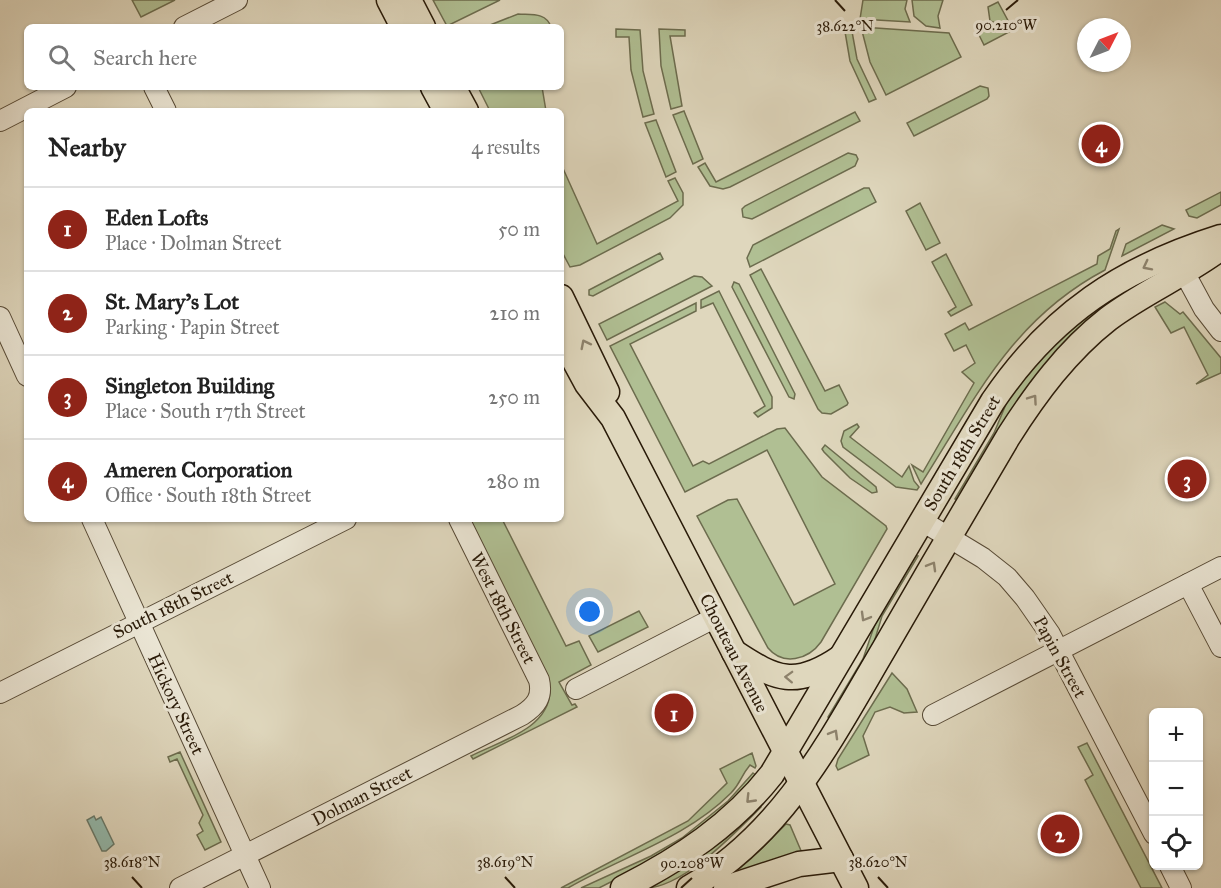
<!DOCTYPE html>
<html lang="en">
<head>
<meta charset="utf-8">
<style>
  body { margin:0; font-family:"IM FELL Great Primer",serif; background:#f2f2f2; color:#222 }
  .controls { position:absolute; right:18px; bottom:18px; display:grid; overflow:hidden; border-radius:9px; box-shadow:0 2px 4px #0004 }
  .controls button { width:54px; height:54px; display:grid; place-items:center; padding:0; border:0; border-bottom:2px solid #e0e0e0; background:#fff; color:#222; font:30px sans-serif }
  .compass { position:absolute; left:1077px; top:18px; width:54px; height:54px; border-radius:50%; background:#fff; box-shadow:0 2px 4px #0004; rotate:48deg }
  .you { position:absolute; left:590px; top:612px; width:21px; height:21px; margin:-15px; border:4px solid #fff; border-radius:50%; background:#1a73e8; box-shadow:0 0 0 9px #1a73e833 }
  .badge { display:grid; place-items:center; width:39px; height:39px; border-radius:50%; background:#8f2418; color:#fff; font-size:20px; font-weight:700 }
  .pin { position:absolute; translate:-50% -50%; border:3px solid #fff; box-shadow:0 2px 6px #0006 }
  .list { margin:0; padding:0; list-style:none }
  h2 { display:flex; justify-content:space-between; align-items:center; height:78px; margin:0; padding:0 24px; font-size:26px }
  h2 small { font-size:20px; font-weight:400; color:#767676 }
  .list li { display:grid; grid-template-columns:39px 1fr auto; gap:18px; align-items:center; box-sizing:border-box; height:84px; padding:0 24px; border-top:2px solid #e0e0e0 }
  .list b { display:block; font-size:22px; white-space:nowrap }
  .list p { margin:0; font-size:20px; white-space:nowrap; color:#767676 }
  .list em { font-size:20px; font-style:normal; color:#767676 }
  .icon { flex:none; width:33px; height:33px; fill:none; stroke:currentColor; stroke-width:2; stroke-linecap:round; stroke-linejoin:round }
  .map { position:relative; flex:none; width:1221px; height:888px; overflow:hidden }
  .search { position:absolute; background:#fff; box-shadow:0 2px 4px #0004; left:24px; top:24px; width:540px; height:66px; display:flex; align-items:center; gap:15px; box-sizing:border-box; padding:0 21px; border-radius:9px; color:#767676; font-size:22px }
  .panel { position:absolute; background:#fff; box-shadow:0 2px 4px #0004; left:24px; top:108px; width:540px; height:414px; border-radius:9px }
  .map>svg:first-child { display:block }
</style>
</head>
<body>
<div class="map">
<svg width="1221" height="888" viewBox="0 0 1221 888">
  <rect width="100%" height="100%" fill="#dfd7bd"/>
  <filter id="stains"><feTurbulence type="fractalNoise" baseFrequency=".00333" numOctaves="4"/><feColorMatrix values="0 0 0 0 .2 0 0 0 0 .09 0 0 0 0 .02 0 0 0 .5 -.17"/></filter>
  <radialGradient id="worn" r=".72"><stop offset=".6" stop-color="#630" stop-opacity="0"/><stop offset="1" stop-color="#630" stop-opacity=".3"/></radialGradient>
  <g fill="#b0bf93" stroke="#6c6c4e" stroke-width="1.5">
    <path d="M 132,0 L 175,0 L 141,17 Z"/>
    <path d="M 433,0 L 500,0 L 447,26 Z"/>
    <path d="M 863,0 L 907,0 L 905,9 L 910,22 L 860,19 Z"/>
    <path d="M 943,0 L 938,16 L 940,28 L 926,26 L 914,16 L 912,0 Z"/>
    <path d="M 998,2 L 1012,28 L 990,21 L 988,7 Z"/>
    <path d="M 518,14 C 531,15 546,12 551,27 L 485,27 Z"/>
    <path d="M 844,26 L 851,26 L 857,59 L 876,99 L 869,102 L 850,61 Z"/>
    <path d="M 988,26 L 989,26 L 1009,32 L 984,45 L 979,35 Z"/>
    <path d="M 861,27 L 949,33 L 961,57 L 886,95 L 870,62 Z"/>
    <path d="M 616,29 L 640,30 L 643,71 L 654,114 L 643,117 L 631,70 L 629,37 L 616,37 Z"/>
    <path d="M 659,29 L 685,30 L 685,36 L 670,36 L 682,106 L 671,109 L 661,66 Z"/>
    <path d="M 980,86 L 988,88 L 989,96 L 987,99 L 914,136 L 907,123 Z"/>
    <path d="M 478,87 L 542,87 L 546,111 L 490,111 Z"/>
    <path d="M 684,111 L 703,159 L 693,164 L 673,115 Z"/>
    <path d="M 855,112 L 860,121 L 730,187 L 723,189 L 710,186 L 698,167 L 705,163 L 716,182 Z"/>
    <path d="M 656,120 L 676,172 L 666,177 L 645,123 Z"/>
    <path d="M 848,153 L 856,155 L 858,159 L 855,166 L 752,219 L 743,217 L 742,209 L 745,206 Z"/>
    <path d="M 561,164 L 597,244 L 678,201 L 668,181 L 675,178 L 683,193 L 683,205 L 670,218 L 580,265 L 570,267 L 561,250 Z"/>
    <path d="M 864,188 L 869,188 L 876,202 L 750,267 L 747,258 L 753,245 Z"/>
    <path d="M 1221,192 L 1221,205 L 1197,218 L 1189,216 L 1186,210 Z"/>
    <path d="M 920,203 L 940,243 L 926,250 L 906,211 Z"/>
    <path d="M 1162,225 L 1174,229 L 1122,256 L 1126,244 Z"/>
    <path d="M 1119,229 L 1105,270 C 1012,319 975,399 921,484 L 912,465 L 923,472 L 974,383 L 962,372 L 975,363 L 966,345 L 954,351 L 945,334 L 965,323 L 969,330 L 1097,264 L 1098,256 L 1110,249 L 1116,231 Z"/>
    <path d="M 660,253 L 663,259 L 593,296 L 589,295 L 589,290 Z"/>
    <path d="M 946,254 L 972,305 L 951,316 L 948,312 L 956,307 L 932,262 Z"/>
    <path d="M 761,269 L 825,391 L 839,385 L 848,403 L 847,405 L 831,414 L 822,413 L 818,409 L 750,275 Z"/>
    <path d="M 1150,274 L 1153,280 L 1135,290 L 960,501 L 955,499 L 994,433 L 1012,390 L 1021,378 L 1088,311 Z"/>
    <path d="M 694,276 L 702,277 L 712,286 L 607,340 L 599,324 Z"/>
    <path d="M 734,282 L 739,284 L 795,394 L 794,399 L 789,397 L 732,287 Z"/>
    <path d="M 719,291 L 772,397 L 772,408 L 758,417 L 754,413 L 765,406 L 713,303 L 701,308 L 701,300 Z"/>
    <path d="M 1165,302 L 1180,314 L 1183,312 L 1221,358 L 1221,373 L 1196,384 L 1208,375 L 1184,327 L 1171,333 L 1155,307 Z"/>
    <path d="M 696,303 L 696,311 L 630,344 L 693,466 L 703,461 L 709,464 L 777,429 L 785,428 L 822,477 L 886,526 L 887,529 L 821,642 C 808,660 783,666 768,648 L 697,516 L 728,500 L 737,499 L 794,605 L 835,584 L 767,450 L 685,492 L 610,346 Z"/>
    <path d="M 857,424 L 859,427 L 850,437 L 902,477 L 909,466 L 914,481 L 919,487 L 917,490 L 896,487 L 843,447 L 841,441 L 844,431 Z"/>
    <path d="M 825,445 L 876,487 L 877,492 L 872,493 L 850,478 L 824,452 L 822,449 Z"/>
    <path d="M 468,519 L 502,519 L 566,646 L 579,641 L 591,665 L 559,682 L 572,705 L 575,704 L 577,707 L 473,759 L 471,756 C 500,741 549,729 550,691 Z"/>
    <path d="M 914,555 L 918,556 L 882,616 L 872,649 L 832,720 L 828,717 L 863,659 L 877,618 Z"/>
    <path d="M 639,611 L 648,627 L 598,652 L 589,636 Z"/>
    <path d="M 892,673 L 907,689 L 917,712 L 904,713 L 890,707 L 875,712 L 863,736 L 869,755 L 838,770 L 836,766 L 838,759 Z"/>
    <path d="M 1087,743 L 1162,888 L 1141,888 L 1085,780 L 1093,775 L 1078,747 Z"/>
    <path d="M 180,752 L 221,842 L 205,850 L 197,835 L 203,831 L 199,823 L 203,815 L 177,759 L 170,762 L 168,757 Z"/>
    <path d="M 752,753 L 756,766 L 755,768 L 750,765 C 740,777 741,783 731,793 C 685,839 623,856 568,888 L 561,888 L 688,821 L 727,783 L 720,769 Z"/>
    <path d="M 753,773 L 757,776 L 701,830 L 646,864 L 599,888 L 581,888 L 651,856 L 682,838 L 728,801 Z"/>
    <path d="M 759,804 L 761,807 C 735,833 683,888 645,888 Z"/>
    <path d="M 786,824 L 790,825 L 802,853 L 723,880 L 758,852 Z"/>
  </g>
  <path fill="#94baad" stroke="#697a6b" stroke-width="1.5" d="M 94,816 L 96,820 L 101,817 L 114,844 L 106,851 L 102,851 L 87,820 Z"/>
  <g fill="none" stroke-linecap="round" stroke-linejoin="round">
    <defs>
      <g id="minor">
        <path d="M 184,27 L 237,0"/>
        <path d="M 154,87 L 166,111"/>
        <path d="M 0,121 L 66,87"/>
        <path d="M 1177,259 L 1204,309 L 1221,331"/>
        <path d="M 0,317 L 27,376"/>
        <path d="M 92,519 L 260,888"/>
        <path d="M 922,521 L 983,558 L 1007,577 L 1025,598 L 1050,634 L 1154,834"/>
        <path d="M 1188,584 L 1221,647"/>
        <path d="M 576,689 L 716,617"/>
        <path d="M 0,693 L 346,519"/>
        <path d="M 933,715 L 1221,567"/>
        <path d="M 1170,866 L 1181,888"/>
        <path d="M 180,888 L 522,715 C 536,706 543,697 539,680 L 459,519"/>
      </g>
      <g id="major">
        <path d="M 389,0 L 403,27"/>
        <path d="M 409,0 L 423,27"/>
        <path d="M 433,87 L 446,111"/>
        <path d="M 453,87 L 466,111"/>
        <path d="M 561,297 L 607,392"/>
        <path d="M 561,336 L 587,384 L 613,418 L 856,888"/>
        <path d="M 734,652 C 776,680 796,688 840,658"/>
        <path d="M 623,888 C 680,859 732,825 772,774 L 993,401 C 1052,314 1122,268 1221,237"/>
        <path d="M 689,888 C 784,833 831,739 884,649 C 925,578 966,508 1008,437 C 1036,393 1067,351 1108,319 C 1144,292 1185,275 1221,248"/>
        <path d="M 726,888 L 799,864 L 841,859"/>
      </g>
    </defs>
    <use href="#minor" stroke="#564935" stroke-width="22"/>
    <use href="#major" stroke="#291a08" stroke-width="27"/>
    <use href="#minor" stroke="#eae5d4" stroke-width="20"/>
    <use href="#major" stroke="#dfd7bd" stroke-width="24"/>
  </g>
  <defs><path id="oneway-chevron" d="M-2-3.5L2.5 0L-2 3.5" fill="none" stroke-width="1.6" stroke-linecap="round" stroke-linejoin="round" transform="scale(1.5)"/></defs>
  <g stroke="#8d826c">
    <use href="#oneway-chevron" transform="translate(1147 266) rotate(153)"/>
    <use href="#oneway-chevron" transform="translate(585 344) rotate(-117)"/>
    <use href="#oneway-chevron" transform="translate(1033 399) rotate(-55)"/>
    <use href="#oneway-chevron" transform="translate(932 566) rotate(-60)"/>
    <use href="#oneway-chevron" transform="translate(865 617) rotate(120)"/>
    <use href="#oneway-chevron" transform="translate(789 677) rotate(-178)"/>
    <use href="#oneway-chevron" transform="translate(834 734) rotate(-60)"/>
    <use href="#oneway-chevron" transform="translate(750 799) rotate(134)"/>
  </g>
  <path fill="none" stroke="#291a08" stroke-width="2" d="M 835,0 L 845,11M 1006,10 L 1018,0M 132,877 L 142,888M 505,877 L 515,888M 878,877 L 888,888M 681,888 L 692,878"/>
  <g text-anchor="middle" stroke-width="6" stroke-linejoin="round" paint-order="stroke">
    <g font-size="18" fill="#291a08" stroke="#eae5d4">
      <text transform="translate(962 453) rotate(-59)" y="6">South 18th Street</text>
      <text transform="translate(173 605) rotate(-26)" y="6">South 18th Street</text>
      <text transform="translate(503 608) rotate(63)" y="6">West 18th Street</text>
      <text transform="translate(734 653) rotate(63)" y="6">Chouteau Avenue</text>
      <text transform="translate(1060 657) rotate(61)" y="6">Papin Street</text>
      <text transform="translate(176 704) rotate(65)" y="6">Hickory Street</text>
      <text transform="translate(362 796) rotate(-27)" y="6">Dolman Street</text>
    </g>
  </g>
  <g font-size="15" text-anchor="middle" fill="#291a08" stroke="#eae5d4" stroke-width="6" stroke-linejoin="round" paint-order="stroke">
    <text x="1006" y="30">90.210°W</text>
    <text x="845" y="31">38.622°N</text>
    <text x="132" y="867">38.618°N</text>
    <text x="505" y="867">38.619°N</text>
    <text x="878" y="867">38.620°N</text>
    <text x="692" y="868">90.208°W</text>
  </g>
  <rect width="100%" height="100%" filter="url(#stains)"/>
  <rect width="100%" height="100%" fill="url(#worn)"/>
</svg>
<div class="controls">
<button>+</button>
<button>−</button>
<button><svg class="icon" aria-label="locate" viewBox="0 0 24 24"><circle cx="12" cy="12" r="6"/><path d="M12 2v4M12 18v4M2 12h4M18 12h4"/></svg></button>
</div>
<svg class="compass" viewBox="-18 -18 36 36"><path d="M0-13l5 13h-10z" fill="#e53935"/><path d="M0 13l5-13h-10z" fill="#767676"/></svg>
<div class="you"></div>
<div class="pin badge" style="left:674px;top:713px">1</div>
<div class="pin badge" style="left:1060px;top:834px">2</div>
<div class="pin badge" style="left:1187px;top:479px">3</div>
<div class="pin badge" style="left:1101px;top:144px">4</div>
<div class="search"><svg class="icon" aria-label="search" viewBox="0 0 24 24"><circle cx="10" cy="10" r="6"/><path d="M15 15l6 6"/></svg>Search here</div>
<section class="panel">
<h2>Nearby<small>4 results</small></h2>
<ul class="list">
<li><span class="badge">1</span><div><b>Eden Lofts</b><p>Place · Dolman Street</p></div><em>50 m</em></li>
<li><span class="badge">2</span><div><b>St. Mary's Lot</b><p>Parking · Papin Street</p></div><em>210 m</em></li>
<li><span class="badge">3</span><div><b>Singleton Building</b><p>Place · South 17th Street</p></div><em>250 m</em></li>
<li><span class="badge">4</span><div><b>Ameren Corporation</b><p>Office · South 18th Street</p></div><em>280 m</em></li>
</ul>
</section>
</div>
</body>
</html>
